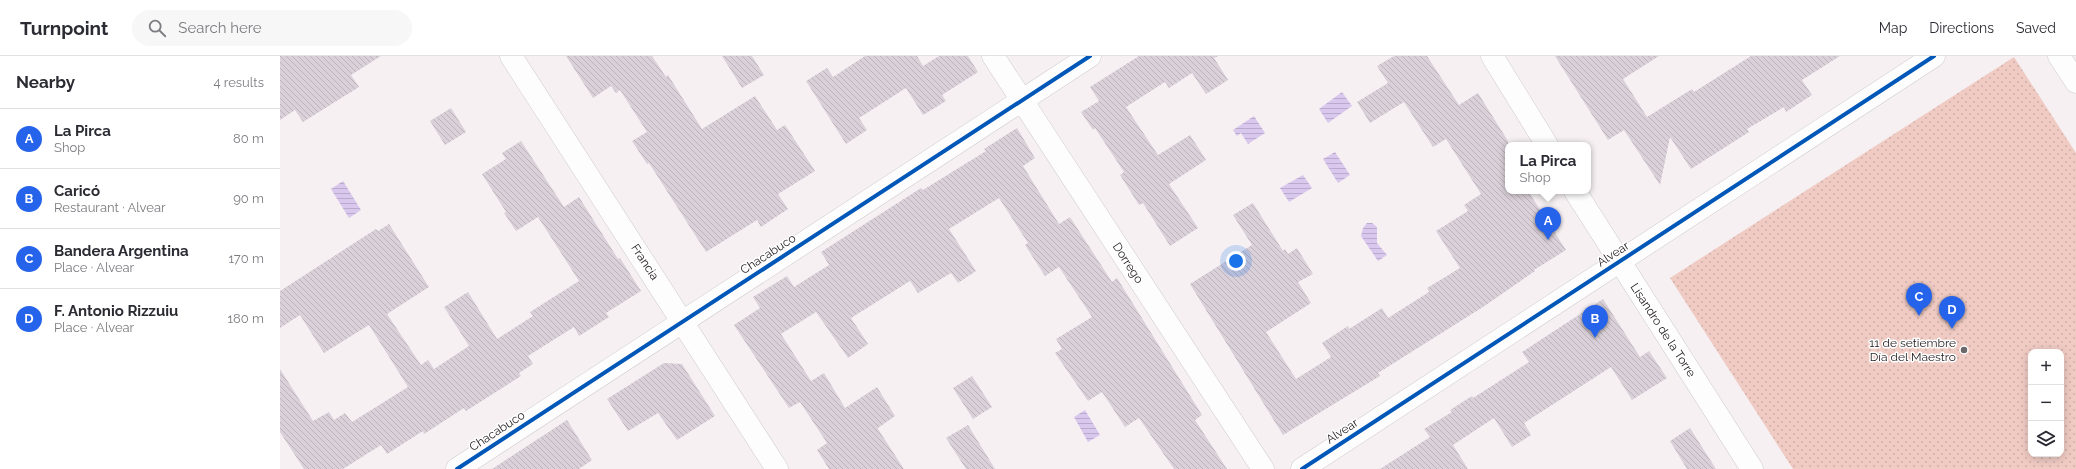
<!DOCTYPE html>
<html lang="en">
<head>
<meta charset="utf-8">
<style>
  body { margin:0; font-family:Raleway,sans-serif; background:#f7f7f7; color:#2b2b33 }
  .controls { position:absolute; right:12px; bottom:12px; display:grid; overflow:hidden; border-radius:8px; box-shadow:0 2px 10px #0003 }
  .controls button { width:36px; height:36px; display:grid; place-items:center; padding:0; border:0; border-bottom:1px solid #e1e1e2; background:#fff; color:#2b2b33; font:20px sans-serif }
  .you { position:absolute; left:956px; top:205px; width:14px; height:14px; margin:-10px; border:3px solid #fff; border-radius:50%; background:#1a73e8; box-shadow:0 0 0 6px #1a73e833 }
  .badge { display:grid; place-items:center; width:26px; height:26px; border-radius:50%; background:#2563eb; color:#fff; font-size:13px; font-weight:700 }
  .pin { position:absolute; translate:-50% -33px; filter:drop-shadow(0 1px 2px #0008) }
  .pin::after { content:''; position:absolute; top:21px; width:14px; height:12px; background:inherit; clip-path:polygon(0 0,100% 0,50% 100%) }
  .popup { position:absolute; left:1225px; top:86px; width:86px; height:52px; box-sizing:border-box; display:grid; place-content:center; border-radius:8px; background:#fff; filter:drop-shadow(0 1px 3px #0005); font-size:13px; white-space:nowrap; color:#7c7c81 }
  .popup b { font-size:15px; color:#2b2b33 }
  .popup::after { content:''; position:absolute; left:50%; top:100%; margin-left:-8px; border:8px solid transparent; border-top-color:#fff }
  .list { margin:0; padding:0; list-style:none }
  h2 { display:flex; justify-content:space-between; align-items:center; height:52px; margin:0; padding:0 16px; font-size:17px }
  h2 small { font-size:13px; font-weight:400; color:#7c7c81 }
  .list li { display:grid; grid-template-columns:26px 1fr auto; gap:12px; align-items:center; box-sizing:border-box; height:60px; padding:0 16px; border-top:1px solid #e1e1e2 }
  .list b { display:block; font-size:15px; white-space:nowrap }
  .list p { margin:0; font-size:13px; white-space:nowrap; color:#7c7c81 }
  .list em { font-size:13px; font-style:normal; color:#7c7c81 }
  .icon { flex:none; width:22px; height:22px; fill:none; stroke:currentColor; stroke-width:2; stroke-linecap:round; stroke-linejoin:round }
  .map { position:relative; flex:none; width:1796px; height:413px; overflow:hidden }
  header { display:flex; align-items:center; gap:24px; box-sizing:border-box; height:56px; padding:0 20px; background:#fff; border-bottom:1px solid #e1e1e2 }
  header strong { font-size:19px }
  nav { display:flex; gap:22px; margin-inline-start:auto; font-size:14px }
  .search { width:280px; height:36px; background:#f7f7f7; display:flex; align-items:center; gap:10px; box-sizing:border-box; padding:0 14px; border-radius:22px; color:#7c7c81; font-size:15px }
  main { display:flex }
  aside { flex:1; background:#fff }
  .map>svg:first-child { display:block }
</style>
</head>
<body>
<header>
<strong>Turnpoint</strong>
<div class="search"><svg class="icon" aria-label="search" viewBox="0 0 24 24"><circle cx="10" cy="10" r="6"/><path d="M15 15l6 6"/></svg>Search here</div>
<nav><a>Map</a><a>Directions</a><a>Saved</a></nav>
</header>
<main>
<aside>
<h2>Nearby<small>4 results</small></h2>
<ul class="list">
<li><span class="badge">A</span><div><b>La Pirca</b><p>Shop</p></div><em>80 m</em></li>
<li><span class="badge">B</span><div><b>Caricó</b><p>Restaurant · Alvear</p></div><em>90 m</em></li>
<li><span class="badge">C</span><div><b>Bandera Argentina</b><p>Place · Alvear</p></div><em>170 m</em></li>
<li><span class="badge">D</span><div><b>F. Antonio Rizzuiu</b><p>Place · Alvear</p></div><em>180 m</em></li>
</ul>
</aside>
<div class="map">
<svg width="1796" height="413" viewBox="0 0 1796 413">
  <defs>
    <pattern id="park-dots" width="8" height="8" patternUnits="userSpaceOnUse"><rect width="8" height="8" fill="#f0cbc4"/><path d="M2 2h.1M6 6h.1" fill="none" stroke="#ceaea8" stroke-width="1.8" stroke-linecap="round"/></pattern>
    <pattern id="water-rules" width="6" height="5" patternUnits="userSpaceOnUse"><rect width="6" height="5" fill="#d9c7ed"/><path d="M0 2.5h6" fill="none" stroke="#baaacb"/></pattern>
    <pattern id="building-back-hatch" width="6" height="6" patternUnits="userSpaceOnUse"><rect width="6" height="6" fill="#dad0d9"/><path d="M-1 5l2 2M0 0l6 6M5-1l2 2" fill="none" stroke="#bbb2ba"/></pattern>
  </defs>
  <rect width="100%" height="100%" fill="#f6f0f3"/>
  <path fill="url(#park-dots)" fill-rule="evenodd" d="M 1734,1 L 1796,97 L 1796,413 L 1513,413 L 1390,222 ZM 1751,296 L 1781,296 L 1781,398 L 1751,398 Z"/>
  <g fill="url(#water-rules)">
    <path d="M 1062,36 L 1072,50 L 1048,67 L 1039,53 Z"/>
    <path d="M 974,60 L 985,77 L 968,88 L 961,77 L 957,80 L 953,74 Z"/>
    <path d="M 1055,96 L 1070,119 L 1058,127 L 1043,103 Z"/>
    <path d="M 1023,119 L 1032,132 L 1009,146 L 1000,132 Z"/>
    <path d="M 63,125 L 81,154 L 69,162 L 51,133 Z"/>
    <path d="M 1087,167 L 1092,167 L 1097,171 L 1097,187 L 1107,199 L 1098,205 L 1081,180 L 1083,172 Z"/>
    <path d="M 805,354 L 820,379 L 808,386 L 794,361 Z"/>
  </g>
  <g fill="url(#building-back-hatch)">
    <path d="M 0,0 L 101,0 L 71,19 L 79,31 L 23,66 L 15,54 L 0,64 Z"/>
    <path d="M 286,0 L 372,0 L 386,21 L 388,19 L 422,73 L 475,40 L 497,74 L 505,69 L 535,115 L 498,138 L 508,153 L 481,171 L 477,164 L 426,196 L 369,107 L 367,108 L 352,85 L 367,76 L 340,34 L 336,37 L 331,30 L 313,42 Z"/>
    <path d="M 442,0 L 472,0 L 484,19 L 462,32 Z"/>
    <path d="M 585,0 L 637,0 L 643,10 L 659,0 L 688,0 L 698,16 L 662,39 L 666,45 L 643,59 L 626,32 L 579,62 L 587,74 L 566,88 L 526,25 L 547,12 L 553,21 Z"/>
    <path d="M 859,0 L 938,0 L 934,2 L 948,24 L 926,38 L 912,17 L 889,32 L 885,26 L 846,51 L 878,99 L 910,79 L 926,104 L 889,128 L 918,172 L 890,190 L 863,147 L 859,149 L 840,119 L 844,116 L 815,72 L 813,74 L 801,56 L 819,45 L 810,31 Z"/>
    <path d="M 1114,0 L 1147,0 L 1179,49 L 1198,37 L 1228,85 L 1228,135 L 1248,135 L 1286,194 L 1254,214 L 1255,215 L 1203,251 L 1098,317 L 1100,320 L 1003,379 L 910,228 L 972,189 L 953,159 L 973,147 L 1003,195 L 1005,193 L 1008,198 L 1017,192 L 1033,218 L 1018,226 L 1031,247 L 986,276 L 1016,323 L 1051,301 L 1042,287 L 1068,270 L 1069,273 L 1102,252 L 1108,262 L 1149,236 L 1147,232 L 1180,212 L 1156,175 L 1188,155 L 1184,149 L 1201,138 L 1166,83 L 1153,91 L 1124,46 L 1090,67 L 1077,46 L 1108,27 L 1097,10 Z"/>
    <path d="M 1275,0 L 1379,0 L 1343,23 L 1367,61 L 1412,33 L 1414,36 L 1471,0 L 1560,0 L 1522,24 L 1532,39 L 1506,56 L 1504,51 L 1467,73 L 1469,76 L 1411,113 L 1390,81 L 1380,129 L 1344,74 L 1328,84 Z"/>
    <path d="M 171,52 L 186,76 L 165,89 L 150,65 Z"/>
    <path d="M 737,72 L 755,102 L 743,110 L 779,168 L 790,161 L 832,226 L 837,222 L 922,359 L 915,364 L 947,413 L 894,413 L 859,362 L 845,371 L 822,336 L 808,345 L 775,297 L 782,293 L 776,283 L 812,261 L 779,211 L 765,220 L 745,189 L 748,187 L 719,142 L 669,173 L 696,215 L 678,227 L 671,217 L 638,237 L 630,225 L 571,262 L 588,288 L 568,302 L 536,256 L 501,278 L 531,325 L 544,317 L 565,352 L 597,331 L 615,360 L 598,372 L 598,373 L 624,413 L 549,413 L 537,394 L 547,387 L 520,346 L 509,352 L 454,269 L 480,252 L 473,241 L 507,220 L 514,231 L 549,209 L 541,196 L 641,132 L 643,134 L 706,95 L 704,93 Z"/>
    <path d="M 241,85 L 284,151 L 299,141 L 338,203 L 340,202 L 361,235 L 326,257 L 329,261 L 299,280 L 294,271 L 248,300 L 253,308 L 239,317 L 241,320 L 186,355 L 184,352 L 144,378 L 143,375 L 107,398 L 101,389 L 63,413 L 24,413 L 0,376 L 0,313 L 33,365 L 49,356 L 54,364 L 65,357 L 72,366 L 128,331 L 89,269 L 44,297 L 20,259 L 0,272 L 0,235 L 96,173 L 98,175 L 109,168 L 149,231 L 107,258 L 141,309 L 148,304 L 154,313 L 189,290 L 164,251 L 188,236 L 217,283 L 253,260 L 250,256 L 299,225 L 258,161 L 236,175 L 224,157 L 226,156 L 202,118 L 226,103 L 222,97 Z"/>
    <path d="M 1323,243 L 1360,301 L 1369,295 L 1387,322 L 1352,344 L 1331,311 L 1244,367 L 1251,379 L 1232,391 L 1214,362 L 1173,389 L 1188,413 L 1100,413 L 1150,381 L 1144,373 L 1172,356 L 1170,354 L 1192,340 L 1193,342 L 1249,306 L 1242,296 Z"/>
    <path d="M 384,307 L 402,308 L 435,360 L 397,384 L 378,357 L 348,375 L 327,343 Z"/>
    <path d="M 692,320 L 712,351 L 693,363 L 673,332 Z"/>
    <path d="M 287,364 L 312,404 L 299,413 L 212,413 Z"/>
    <path d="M 688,369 L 715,413 L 686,413 L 666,382 Z"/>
    <path d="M 1410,372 L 1436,413 L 1407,413 L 1390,385 Z"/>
  </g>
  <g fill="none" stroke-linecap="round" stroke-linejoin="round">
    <defs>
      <g id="minor">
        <path d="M 231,0 L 497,413"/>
        <path d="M 713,0 L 983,413"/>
        <path d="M 1779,0 L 1796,26"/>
        <path d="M 177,413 L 810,0"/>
        <path d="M 1022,413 L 1654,0"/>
      </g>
      <g id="major">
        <path d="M 1212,0 L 1267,89"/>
        <path d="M 1295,135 L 1472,413"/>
      </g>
    </defs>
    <use href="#minor" stroke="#cfcbcd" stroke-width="23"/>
    <use href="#major" stroke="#cfcbcd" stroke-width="23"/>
    <use href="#minor" stroke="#fefdfd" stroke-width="22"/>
    <use href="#major" stroke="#fefdfd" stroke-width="22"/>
    <defs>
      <g id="cycleway">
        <path d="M 177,413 L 810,0"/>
        <path d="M 1022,413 L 1654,0"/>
      </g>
    </defs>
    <use href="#cycleway" stroke="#fff" stroke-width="6"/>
    <use href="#cycleway" stroke="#0057b8" stroke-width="4"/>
  </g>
  <circle fill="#6c6769" stroke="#fff" stroke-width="1.5" cx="1684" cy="294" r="4"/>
  <g text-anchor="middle" stroke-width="3" stroke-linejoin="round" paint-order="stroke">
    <g font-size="12" fill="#221d1f" stroke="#fff">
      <text transform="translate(488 198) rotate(-33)" y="4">Chacabuco</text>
      <text transform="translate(1333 198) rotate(-33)" y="4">Alvear</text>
      <text transform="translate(365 206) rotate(57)" y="4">Francia</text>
      <text transform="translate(848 207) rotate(57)" y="4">Dorrego</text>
      <text transform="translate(1383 274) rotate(57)" y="4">Lisandro de la Torre</text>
      <text transform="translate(217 375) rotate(-33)" y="4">Chacabuco</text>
      <text transform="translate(1062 375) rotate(-33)" y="4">Alvear</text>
    </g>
    <g font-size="12" fill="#221d1f" stroke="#fff" text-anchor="end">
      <text x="1676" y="291">11 de setiembre<tspan x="1676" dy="14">Día del Maestro</tspan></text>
    </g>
  </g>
</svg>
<div class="controls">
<button>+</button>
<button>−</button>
<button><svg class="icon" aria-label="layers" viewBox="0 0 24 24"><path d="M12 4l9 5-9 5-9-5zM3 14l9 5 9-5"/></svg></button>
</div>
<div class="you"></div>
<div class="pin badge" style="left:1268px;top:184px">A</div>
<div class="popup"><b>La Pirca</b>Shop</div>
<div class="pin badge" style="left:1315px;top:282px">B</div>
<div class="pin badge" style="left:1639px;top:260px">C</div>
<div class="pin badge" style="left:1672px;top:273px">D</div>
</div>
</main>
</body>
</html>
